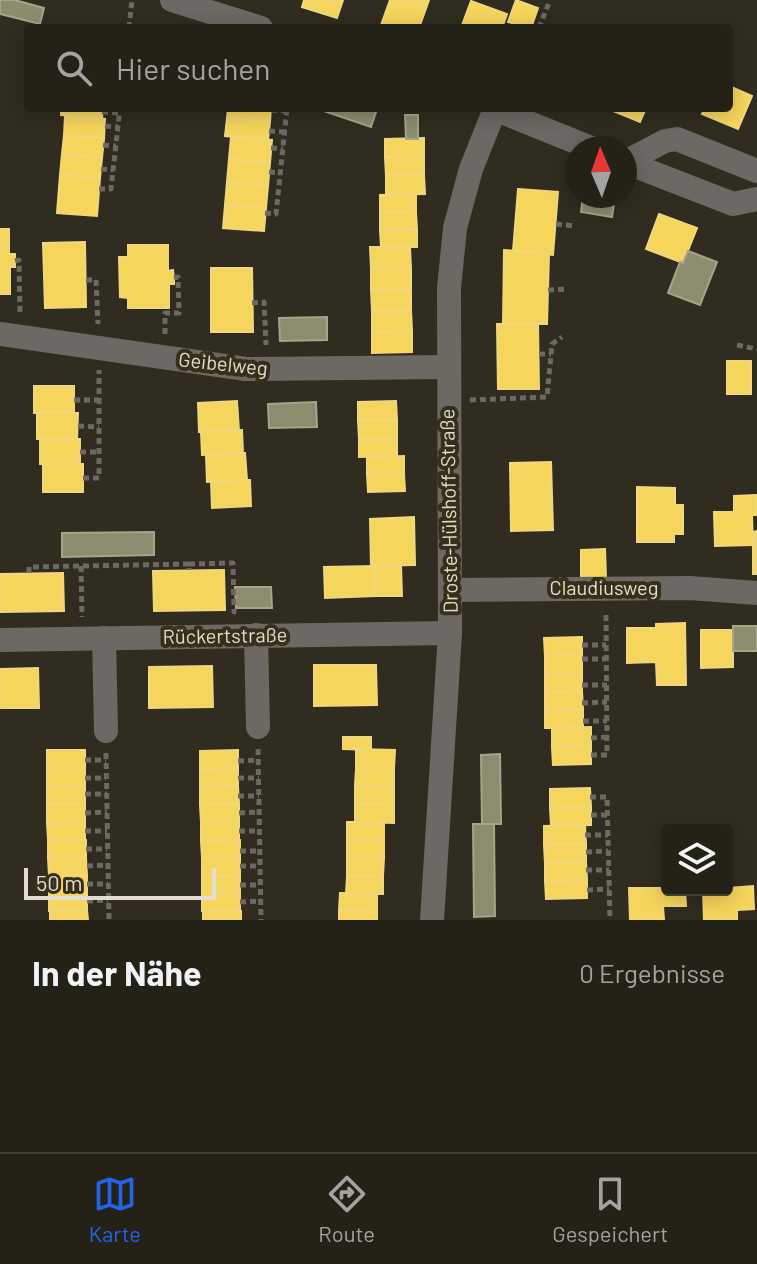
<!DOCTYPE html>
<html lang="de">
<head>
<meta charset="utf-8">
<style>
  body { margin:0; font-family:Barlow,sans-serif; background:#302e24; color:#f1f3f6 }
  .controls { position:absolute; right:24px; bottom:24px; display:grid; overflow:hidden; border-radius:8px; box-shadow:0 4px 20px #0003 }
  .controls button { width:72px; height:72px; display:grid; place-items:center; padding:0; border:0; border-bottom:2px solid #413e36; background:#242117; color:#f1f3f6; font:40px sans-serif }
  .compass { position:absolute; left:565px; top:136px; width:72px; height:72px; border-radius:50%; background:#242117; box-shadow:0 4px 20px #0003; rotate:358deg }
  .scale { position:absolute; left:24px; bottom:20px; width:192px; box-sizing:border-box; padding-left:8px; border:4px solid #e2ddd0; border-top:0; font-size:22px; line-height:28px; white-space:nowrap; color:#e2ddd0; -webkit-text-stroke:6px #362f19; paint-order:stroke }
  .list { margin:0; padding:0; list-style:none }
  h2 { display:flex; justify-content:space-between; align-items:center; height:104px; margin:0; padding:0 32px; font-size:34px }
  h2 small { font-size:26px; font-weight:400; color:#a3a3a1 }
  .icon { flex:none; width:44px; height:44px; fill:none; stroke:currentColor; stroke-width:2; stroke-linecap:round; stroke-linejoin:round }
  .map { position:relative; flex:none; width:757px; height:920px; overflow:hidden }
  .search { position:absolute; background:#242117; box-shadow:0 4px 20px #0003; left:24px; right:24px; top:24px; height:88px; display:flex; align-items:center; gap:20px; box-sizing:border-box; padding:0 28px; border-radius:8px; color:#a3a3a1; font-size:30px }
  .sheet { height:232px; background:#242117 }
  nav { display:flex; justify-content:space-around; align-items:center; box-sizing:border-box; height:112px; border-top:2px solid #413e36; background:#242117; font-size:22px; color:#a3a3a1 }
  nav a { display:grid; justify-items:center; gap:4px }
  nav .on { color:#2563eb }
  .map>svg:first-child { display:block }
</style>
</head>
<body>
<div class="map">
<svg width="757" height="920" viewBox="0 0 757 920">
  <rect width="100%" height="100%" fill="#302c1f"/>
  <g fill="#f6d55c" stroke="#f0d77f" stroke-width="2">
    <path d="M 304,0 L 343,0 L 337,18 L 302,7 Z"/>
    <path d="M 390,0 L 429,0 L 419,28 L 380,28 Z"/>
    <path d="M 516,0 L 538,8 L 531,28 L 508,22 Z"/>
    <path d="M 471,1 L 507,14 L 502,28 L 461,28 Z"/>
    <path d="M 729,86 L 752,96 L 738,129 L 702,114 L 705,108 L 729,108 Z"/>
    <path d="M 61,108 L 103,108 L 102,119 L 61,115 Z"/>
    <path d="M 228,108 L 271,108 L 270,122 L 227,118 Z"/>
    <path d="M 606,108 L 646,108 L 640,122 Z"/>
    <path d="M 65,116 L 105,119 L 104,139 L 64,135 Z"/>
    <path d="M 227,118 L 270,122 L 268,140 L 225,136 Z"/>
    <path d="M 64,135 L 104,139 L 102,158 L 62,154 Z"/>
    <path d="M 231,137 L 272,140 L 270,163 L 229,159 Z"/>
    <path d="M 424,138 L 424,157 L 385,157 L 385,139 Z"/>
    <path d="M 62,154 L 102,158 L 100,178 L 60,175 Z"/>
    <path d="M 385,157 L 424,157 L 424,175 L 386,176 Z"/>
    <path d="M 229,159 L 270,163 L 268,186 L 227,182 Z"/>
    <path d="M 60,175 L 100,178 L 97,216 L 57,213 Z"/>
    <path d="M 424,175 L 425,194 L 386,195 L 386,176 Z"/>
    <path d="M 227,182 L 268,186 L 266,208 L 225,205 Z"/>
    <path d="M 518,189 L 558,192 L 553,255 L 513,251 Z"/>
    <path d="M 416,194 L 416,212 L 380,212 L 380,195 Z"/>
    <path d="M 225,205 L 266,208 L 264,231 L 223,228 Z"/>
    <path d="M 380,212 L 416,212 L 417,229 L 380,230 Z"/>
    <path d="M 659,214 L 697,228 L 683,263 L 646,249 Z"/>
    <path d="M 0,229 L 9,229 L 9,254 L 15,254 L 15,267 L 10,267 L 10,294 L 0,294 Z"/>
    <path d="M 417,229 L 417,247 L 381,247 L 380,230 Z"/>
    <path d="M 85,242 L 86,307 L 45,308 L 43,243 Z"/>
    <path d="M 128,245 L 168,245 L 168,271 L 173,270 L 174,278 L 174,284 L 169,284 L 169,308 L 128,308 L 128,298 L 120,297 L 119,257 L 128,257 Z"/>
    <path d="M 370,247 L 410,247 L 411,269 L 371,269 Z"/>
    <path d="M 504,250 L 549,254 L 547,324 L 503,324 Z"/>
    <path d="M 211,268 L 252,268 L 253,332 L 211,332 Z"/>
    <path d="M 371,269 L 411,269 L 411,289 L 371,290 Z"/>
    <path d="M 411,289 L 411,310 L 372,311 L 371,290 Z"/>
    <path d="M 411,310 L 412,331 L 372,332 L 372,311 Z"/>
    <path d="M 497,324 L 538,324 L 539,389 L 498,389 Z"/>
    <path d="M 412,331 L 412,352 L 372,353 L 372,332 Z"/>
    <rect x="727" y="361" width="24" height="33"/>
    <path d="M 34,386 L 74,386 L 74,412 L 34,413 Z"/>
    <path d="M 237,401 L 239,431 L 199,432 L 198,403 Z"/>
    <path d="M 396,401 L 397,420 L 358,420 L 358,402 Z"/>
    <path d="M 37,412 L 78,413 L 77,439 L 37,439 Z"/>
    <path d="M 358,420 L 397,420 L 397,438 L 359,439 Z"/>
    <path d="M 242,430 L 243,453 L 202,455 L 201,432 Z"/>
    <path d="M 397,438 L 397,456 L 359,457 L 359,439 Z"/>
    <rect x="40" y="439" width="40" height="25"/>
    <path d="M 243,453 L 245,453 L 247,480 L 207,482 L 206,455 Z"/>
    <path d="M 404,456 L 404,474 L 367,474 L 367,457 Z"/>
    <path d="M 551,462 L 553,530 L 511,531 L 510,463 Z"/>
    <rect x="43" y="464" width="40" height="28"/>
    <path d="M 367,474 L 404,474 L 405,491 L 368,492 Z"/>
    <path d="M 247,480 L 250,480 L 251,506 L 212,508 L 211,481 Z"/>
    <path d="M 637,487 L 675,488 L 675,505 L 683,505 L 683,534 L 674,534 L 674,542 L 637,542 Z"/>
    <path d="M 757,495 L 757,515 L 752,515 L 753,545 L 715,546 L 714,512 L 734,512 L 734,496 Z"/>
    <path d="M 414,517 L 415,565 L 371,566 L 370,519 Z"/>
    <path d="M 757,531 L 757,574 L 753,574 L 753,532 Z"/>
    <path d="M 605,549 L 606,578 L 581,578 L 581,550 Z"/>
    <path d="M 401,565 L 402,596 L 375,596 L 374,566 Z"/>
    <path d="M 374,566 L 375,596 L 325,598 L 324,567 Z"/>
    <path d="M 224,570 L 225,610 L 154,611 L 153,571 Z"/>
    <path d="M 63,573 L 64,611 L 0,612 L 0,574 Z"/>
    <path d="M 685,623 L 686,685 L 657,685 L 656,662 L 627,663 L 627,628 L 656,628 L 656,624 Z"/>
    <path d="M 701,630 L 733,630 L 733,667 L 701,668 Z"/>
    <path d="M 582,637 L 582,655 L 545,656 L 544,638 Z"/>
    <path d="M 582,655 L 582,674 L 545,674 L 545,656 Z"/>
    <path d="M 314,665 L 376,665 L 377,705 L 314,706 Z"/>
    <path d="M 212,666 L 213,707 L 149,708 L 149,667 Z"/>
    <path d="M 38,668 L 39,708 L 0,708 L 0,669 Z"/>
    <path d="M 545,674 L 582,674 L 582,691 L 545,692 Z"/>
    <path d="M 582,691 L 583,709 L 545,710 L 545,692 Z"/>
    <path d="M 583,709 L 583,728 L 545,728 L 545,710 Z"/>
    <path d="M 591,727 L 591,746 L 552,747 L 552,728 Z"/>
    <path d="M 343,737 L 371,737 L 371,750 L 343,749 Z"/>
    <path d="M 591,746 L 591,764 L 553,765 L 552,747 Z"/>
    <path d="M 356,749 L 395,750 L 394,768 L 356,768 Z"/>
    <rect x="47" y="750" width="38" height="18"/>
    <path d="M 238,750 L 238,768 L 200,769 L 200,751 Z"/>
    <rect x="47" y="768" width="38" height="18"/>
    <path d="M 238,768 L 238,786 L 200,787 L 200,769 Z"/>
    <path d="M 356,768 L 394,768 L 394,786 L 355,786 Z"/>
    <rect x="47" y="786" width="38" height="18"/>
    <path d="M 238,786 L 239,804 L 200,805 L 200,787 Z"/>
    <path d="M 355,786 L 394,786 L 394,805 L 355,804 Z"/>
    <path d="M 590,788 L 591,807 L 550,808 L 550,789 Z"/>
    <rect x="47" y="804" width="38" height="18"/>
    <path d="M 239,804 L 239,822 L 201,822 L 200,805 Z"/>
    <path d="M 355,804 L 394,805 L 394,823 L 355,822 Z"/>
    <path d="M 591,807 L 591,825 L 551,826 L 550,808 Z"/>
    <path d="M 47,822 L 85,822 L 85,840 L 48,840 Z"/>
    <path d="M 201,822 L 239,822 L 239,840 L 201,841 Z"/>
    <rect x="347" y="822" width="37" height="18"/>
    <path d="M 585,825 L 586,844 L 544,845 L 544,826 Z"/>
    <rect x="48" y="840" width="38" height="18"/>
    <path d="M 240,840 L 240,858 L 202,858 L 201,841 Z"/>
    <rect x="347" y="840" width="37" height="18"/>
    <path d="M 586,844 L 586,862 L 545,863 L 544,845 Z"/>
    <path d="M 48,858 L 86,858 L 87,875 L 49,876 Z"/>
    <rect x="202" y="858" width="38" height="18"/>
    <path d="M 347,858 L 384,858 L 383,876 L 347,876 Z"/>
    <path d="M 586,862 L 587,880 L 545,881 L 545,863 Z"/>
    <path d="M 87,875 L 87,893 L 49,893 L 49,876 Z"/>
    <path d="M 202,876 L 240,876 L 240,893 L 202,894 Z"/>
    <path d="M 347,876 L 383,876 L 383,894 L 346,894 Z"/>
    <path d="M 587,880 L 587,898 L 546,899 L 545,881 Z"/>
    <path d="M 662,885 L 667,885 L 667,890 L 685,890 L 686,906 L 663,906 L 664,920 L 630,920 L 629,888 L 662,888 Z"/>
    <path d="M 753,886 L 754,909 L 737,910 L 737,920 L 704,920 L 703,890 Z"/>
    <path d="M 49,893 L 87,893 L 87,910 L 49,911 Z"/>
    <path d="M 240,893 L 240,911 L 202,911 L 202,894 Z"/>
    <path d="M 340,893 L 377,894 L 377,912 L 339,911 Z"/>
    <path d="M 50,911 L 87,910 L 88,920 L 50,920 Z"/>
    <rect x="203" y="911" width="38" height="9"/>
    <path d="M 339,911 L 377,912 L 377,920 L 339,920 Z"/>
  </g>
  <g fill="#8c8c6e" stroke="#a6a48b" stroke-width="2">
    <path d="M 0,0 L 15,0 L 44,8 L 40,24 L 0,14 Z"/>
    <path d="M 315,108 L 376,108 L 377,109 L 371,127 Z"/>
    <path d="M 405,115 L 418,115 L 418,139 L 406,139 Z"/>
    <path d="M 583,196 L 615,197 L 612,217 L 581,212 Z"/>
    <path d="M 688,251 L 717,262 L 700,305 L 668,293 L 680,262 L 683,263 Z"/>
    <path d="M 327,317 L 327,340 L 280,341 L 279,318 Z"/>
    <path d="M 316,402 L 317,427 L 269,428 L 268,404 Z"/>
    <path d="M 154,532 L 154,555 L 62,557 L 62,533 Z"/>
    <path d="M 235,587 L 271,587 L 272,608 L 236,608 Z"/>
    <rect x="733" y="626" width="24" height="25"/>
    <path d="M 500,754 L 501,824 L 482,824 L 481,755 Z"/>
    <path d="M 473,824 L 494,824 L 495,916 L 474,917 Z"/>
  </g>
  <g fill="none" stroke-linecap="round" stroke-linejoin="round">
    <g stroke="#6c6864" stroke-width="5" stroke-dasharray="6 4" stroke-linecap="butt">
      <path d="M 129,28 L 132,0"/>
      <path d="M 539,28 L 550,0"/>
      <path d="M 271,110 L 287,111"/>
      <path d="M 102,112 L 120,113"/>
      <path d="M 105,126 L 118,127"/>
      <path d="M 269,131 L 285,132"/>
      <path d="M 103,145 L 116,146"/>
      <path d="M 271,148 L 283,149"/>
      <path d="M 101,169 L 113,170"/>
      <path d="M 269,172 L 280,173"/>
      <path d="M 99,189 L 111,189 L 120,108"/>
      <path d="M 265,213 L 276,214 L 287,108"/>
      <path d="M 556,224 L 574,226"/>
      <path d="M 15,261 L 19,260 L 20,315"/>
      <path d="M 86,280 L 96,280 L 98,324"/>
      <path d="M 548,290 L 567,289"/>
      <path d="M 252,303 L 264,302 L 266,345"/>
      <path d="M 165,334 L 165,313 L 179,313 L 178,277 L 174,278"/>
      <path d="M 737,345 L 757,349"/>
      <path d="M 539,354 L 551,354"/>
      <path d="M 74,400 L 99,400"/>
      <path d="M 470,400 L 547,397 L 552,344 L 562,337"/>
      <path d="M 78,426 L 99,427"/>
      <path d="M 80,452 L 98,452"/>
      <path d="M 83,478 L 99,478 L 99,370"/>
      <path d="M 189,564 L 233,563 L 234,612 L 236,612"/>
      <path d="M 81,566 L 82,617"/>
      <path d="M 29,573 L 29,567 L 189,564 L 189,570"/>
      <path d="M 582,645 L 606,645"/>
      <path d="M 582,659 L 606,659"/>
      <path d="M 582,685 L 607,685"/>
      <path d="M 582,703 L 607,702"/>
      <path d="M 583,721 L 607,721"/>
      <path d="M 591,738 L 607,737"/>
      <path d="M 258,749 L 261,920"/>
      <path d="M 106,753 L 109,920"/>
      <path d="M 591,755 L 607,755 L 606,612"/>
      <path d="M 85,760 L 106,760"/>
      <path d="M 238,761 L 258,760"/>
      <path d="M 85,778 L 106,778"/>
      <path d="M 238,778 L 259,778"/>
      <path d="M 85,794 L 107,794"/>
      <path d="M 238,796 L 259,796"/>
      <path d="M 590,797 L 607,797 L 610,920"/>
      <path d="M 85,813 L 107,812"/>
      <path d="M 239,813 L 259,812"/>
      <path d="M 591,815 L 607,815"/>
      <path d="M 85,831 L 107,831"/>
      <path d="M 239,831 L 259,831"/>
      <path d="M 585,835 L 608,835"/>
      <path d="M 86,849 L 107,849"/>
      <path d="M 240,851 L 260,851"/>
      <path d="M 586,852 L 608,851"/>
      <path d="M 87,866 L 108,865"/>
      <path d="M 240,866 L 260,866"/>
      <path d="M 586,870 L 609,870"/>
      <path d="M 87,884 L 108,884"/>
      <path d="M 240,885 L 260,885"/>
      <path d="M 587,890 L 609,889"/>
      <path d="M 87,901 L 108,900"/>
      <path d="M 240,902 L 261,901"/>
    </g>
    <g stroke="#6c6863" stroke-width="24">
      <path d="M 172,0 L 261,28"/>
      <path d="M 492,108 L 591,148"/>
      <path d="M 625,162 L 665,141 L 677,139 L 757,171"/>
      <path d="M 625,162 L 733,204 L 757,199"/>
      <path d="M 0,334 L 246,369 L 447,367"/>
      <path d="M 451,590 L 690,588 L 757,593"/>
      <path d="M 256,635 L 258,727"/>
      <path d="M 104,638 L 106,731"/>
      <path d="M 0,640 L 450,633"/>
      <path d="M 432,920 L 450,633 L 449,288 L 455,228 L 471,169 L 495,109"/>
    </g>
  </g>
  <g text-anchor="middle" stroke-width="8" stroke-linejoin="round" paint-order="stroke">
    <g font-size="20" fill="#e2ddd0" stroke="#362f19">
      <text transform="translate(223 364) rotate(6)" y="7">Geibelweg</text>
      <text transform="translate(449 511) rotate(-91)" y="7">Droste-Hülshoff-Straße</text>
      <text x="604" y="595">Claudiusweg</text>
      <text transform="translate(225 636) rotate(-1)" y="7">Rückertstraße</text>
    </g>
  </g>
</svg>
<div class="controls">
<button><svg class="icon" aria-label="layers" viewBox="0 0 24 24"><path d="M12 4l9 5-9 5-9-5zM3 14l9 5 9-5"/></svg></button>
</div>
<svg class="compass" viewBox="-18 -18 36 36"><path d="M0-13l5 13h-10z" fill="#e53935"/><path d="M0 13l5-13h-10z" fill="#a3a3a1"/></svg>
<div class="scale">50 m</div>
<div class="search"><svg class="icon" aria-label="search" viewBox="0 0 24 24"><circle cx="10" cy="10" r="6"/><path d="M15 15l6 6"/></svg>Hier suchen</div>
</div>
<section class="sheet">
<h2>In der Nähe<small>0 Ergebnisse</small></h2>
<ul class="list">
</ul>
</section>
<nav>
<a class="on"><svg class="icon" aria-label="map" viewBox="0 0 24 24"><path d="M3 6l6-2 6 2 6-2v14l-6 2-6-2-6 2zM9 4v14M15 6v14"/></svg>Karte</a>
<a><svg class="icon" aria-label="directions" viewBox="0 0 24 24"><path d="M12 3l9 9-9 9-9-9zM9 14v-3h6M13 9l2 2-2 2"/></svg>Route</a>
<a><svg class="icon" aria-label="saved" viewBox="0 0 24 24"><path d="M7 4h10v16l-5-4-5 4z"/></svg>Gespeichert</a>
</nav>
</body>
</html>
